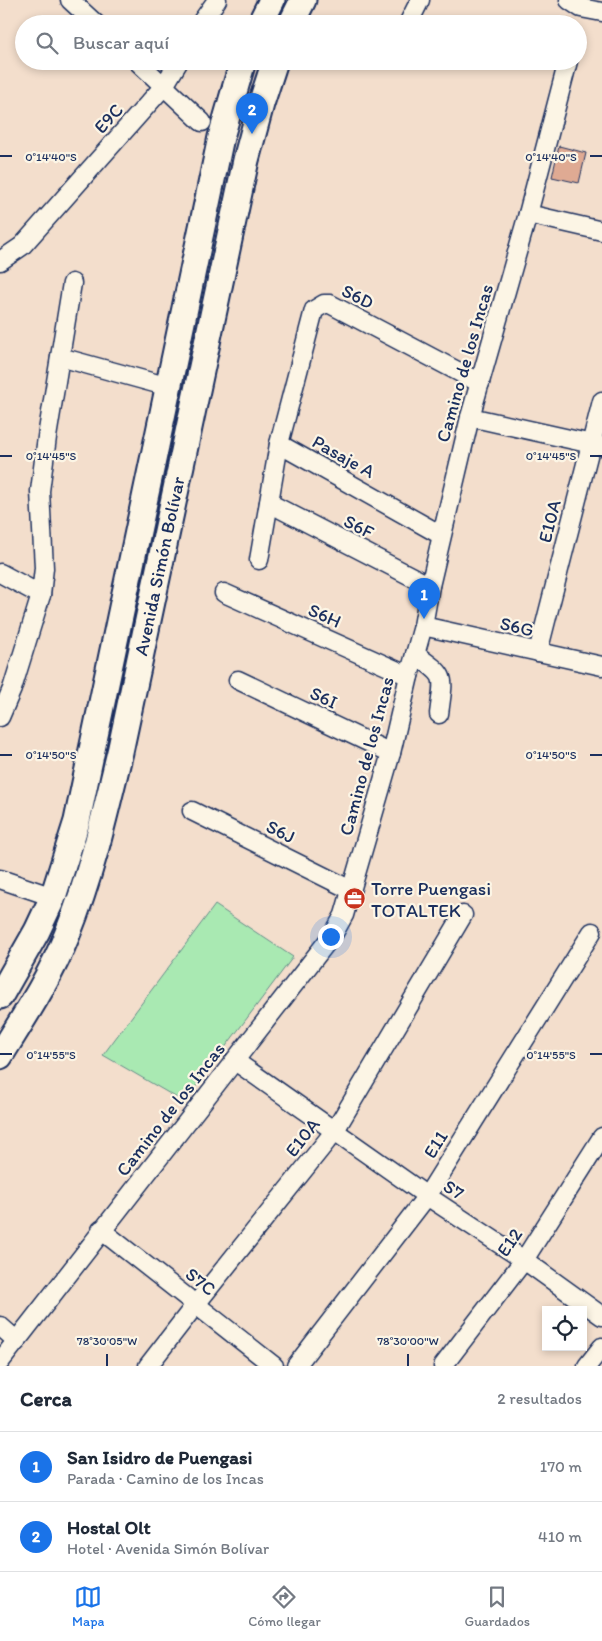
<!DOCTYPE html>
<html lang="es">
<head>
<meta charset="utf-8">
<style>
  body { margin:0; font-family:Itim,sans-serif; background:#f2f2f3; color:#1f2937 }
  .controls { position:absolute; right:15px; bottom:15px; display:grid; overflow:hidden; border-radius:0px; box-shadow:0 2px 8px #0003 }
  .controls button { width:45px; height:45px; display:grid; place-items:center; padding:0; border:0; border-bottom:1px solid #e0e1e3; background:#fff; color:#1f2937; font:25px sans-serif }
  .you { position:absolute; left:330px; top:936px; width:18px; height:18px; margin:-12px; border:4px solid #fff; border-radius:50%; background:#1a73e8; box-shadow:0 0 0 8px #1a73e833 }
  .badge { display:grid; place-items:center; width:32px; height:32px; border-radius:50%; background:#1a73e8; color:#fff; font-size:16px; font-weight:700 }
  .pin { position:absolute; translate:-50% -41px; filter:drop-shadow(0 1px 2px #0008) }
  .pin::after { content:''; position:absolute; top:26px; width:18px; height:15px; background:inherit; clip-path:polygon(0 0,100% 0,50% 100%) }
  .list { margin:0; padding:0; list-style:none }
  h2 { display:flex; justify-content:space-between; align-items:center; height:65px; margin:0; padding:0 20px; font-size:21px }
  h2 small { font-size:16px; font-weight:400; color:#747a83 }
  .list li { display:grid; grid-template-columns:32px 1fr auto; gap:15px; align-items:center; box-sizing:border-box; height:70px; padding:0 20px; border-top:1px solid #e0e1e3 }
  .list b { display:block; font-size:19px; white-space:nowrap }
  .list p { margin:0; font-size:16px; white-space:nowrap; color:#747a83 }
  .list em { font-size:16px; font-style:normal; color:#747a83 }
  .icon { flex:none; width:28px; height:28px; fill:none; stroke:currentColor; stroke-width:2; stroke-linecap:round; stroke-linejoin:round }
  .map { position:relative; flex:none; width:602px; height:1366px; overflow:hidden }
  .search { position:absolute; background:#fff; box-shadow:0 2px 8px #0003; left:15px; right:15px; top:15px; height:55px; display:flex; align-items:center; gap:12px; box-sizing:border-box; padding:0 18px; border-radius:28px; color:#747a83; font-size:19px }
  .sheet { height:205px; background:#fff }
  nav { display:flex; justify-content:space-around; align-items:center; box-sizing:border-box; height:70px; border-top:1px solid #e0e1e3; background:#fff; font-size:14px; color:#747a83 }
  nav a { display:grid; justify-items:center; gap:2px }
  nav .on { color:#1a73e8 }
  .map>svg:first-child { display:block }
</style>
</head>
<body>
<div class="map">
<svg width="602" height="1366" viewBox="0 0 602 1366">
  <rect width="100%" height="100%" fill="#f3decc"/>
  <filter id="ink" filterUnits="userSpaceOnUse"><feTurbulence type="fractalNoise" baseFrequency=".02" numOctaves="2"/><feDisplacementMap in="SourceGraphic" scale="10" xChannelSelector="R" yChannelSelector="G"/><feConvolveMatrix kernelMatrix="1 2 1 2 8 2 1 2 1" color-interpolation-filters="sRGB"/></filter>
  <g filter="url(#ink)">
    <path fill="#a9e9b2" stroke="#628c88" d="M 215,905 L 293,957 L 184,1102 L 103,1055 Z"/>
    <path fill="#dfaa93" stroke="#1b2f5e" d="M 559,146 L 586,153 L 579,183 L 552,177 Z"/>
    <g fill="none" stroke-linecap="round" stroke-linejoin="round">
      <defs>
        <g id="minor">
          <path d="M 70,0 L 96,24"/>
          <path d="M 569,0 L 581,8 L 602,12"/>
          <path d="M 200,24 L 217,0"/>
          <path d="M 408,24 L 420,0"/>
          <path d="M 137,61 L 202,122"/>
          <path d="M 528,214 L 602,231"/>
          <path d="M 0,261 L 22,246 L 164,86 L 179,61"/>
          <path d="M 60,357 L 169,387"/>
          <path d="M 470,417 L 601,446"/>
          <path d="M 279,444 L 441,535"/>
          <path d="M 269,503 L 430,586"/>
          <path d="M 259,560 L 279,444 L 314,310 L 324,304 L 330,304 L 480,383"/>
          <path d="M 0,573 L 41,595"/>
          <path d="M 224,593 L 409,676"/>
          <path d="M 423,626 L 602,666"/>
          <path d="M 538,652 L 602,401"/>
          <path d="M 415,654 C 448,678 444,674 439,714"/>
          <path d="M 238,680 L 391,753"/>
          <path d="M 0,717 L 12,689 L 41,595 L 44,568 L 40,491 L 47,437 L 72,283"/>
          <path d="M 192,811 L 351,890"/>
          <path d="M 0,879 L 53,897"/>
          <path d="M 235,1061 L 427,1196 L 524,1260 L 602,1316"/>
          <path d="M 101,1230 L 274,1366"/>
          <path d="M 0,1326 L 17,1341"/>
          <path d="M 0,1362 L 334,933 L 344,915 L 391,753 L 409,676 L 423,626 L 430,586 L 470,417 L 528,214 L 568,61"/>
          <path d="M 148,1366 L 196,1304 L 334,1132 L 463,915"/>
          <path d="M 296,1366 L 427,1196 L 592,932"/>
          <path d="M 443,1366 L 524,1260 L 602,1137"/>
          <path d="M 587,1366 L 602,1347"/>
        </g>
        <g id="highway">
          <path d="M 260,24 L 272,0"/>
          <path d="M 291,24 L 303,0"/>
          <path d="M 0,996 L 37,931 L 53,897 L 77,821 L 221,137 L 243,61"/>
          <path d="M 0,1056 C 24,1017 50,978 67,935 C 91,876 105,814 120,752 L 246,160 L 261,104 L 275,61"/>
        </g>
      </defs>
      <use href="#minor" stroke="#1b2f5e" stroke-width="21"/>
      <use href="#highway" stroke="#1b2f5e" stroke-width="29"/>
      <use href="#minor" stroke="#fcf5e5" stroke-width="18"/>
      <use href="#highway" stroke="#fcf5e5" stroke-width="25"/>
    </g>
  </g>
  <path fill="none" stroke="#1b2f5e" stroke-width="2" d="M 0,156 L 12,156M 590,156 L 602,156M 0,456 L 12,456M 590,456 L 602,456M 0,755 L 12,755M 590,755 L 602,755M 0,1054 L 12,1054M 590,1054 L 602,1054M 107,1354 L 107,1366M 408,1354 L 408,1366"/>
  <defs>
    <symbol id="office-disc" viewBox="-11 -11 22 22"><circle r="9.5" fill="#c8321e" stroke="#fcf5e5"/><path d="M-6-3h4V-5.5h4V-3h4V5H-6ZM-1-4.5V-3h2v-1.5ZM-6 0V1H6V0Z" fill="#fff"/></symbol>
  </defs>
  <g fill-rule="evenodd">
    <use href="#office-disc" x="342" y="886" width="25" height="25"/>
  </g>
  <g text-anchor="middle" stroke-width="4.5" stroke-linejoin="round" paint-order="stroke">
    <g font-size="19" fill="#1b2f5e" stroke="#fcf5e5">
      <text transform="translate(108 118) rotate(-48)" y="7">E9C</text>
      <text transform="translate(358 296) rotate(26)" y="7">S6D</text>
      <text transform="translate(464 363) rotate(-74)" y="7">Camino de los Incas</text>
      <text transform="translate(344 456) rotate(29)" y="7">Pasaje A</text>
      <text transform="translate(549 521) rotate(-76)" y="7">E10A</text>
      <text transform="translate(359 526) rotate(27)" y="7">S6F</text>
      <text transform="translate(159 566) rotate(-78)" y="7">Avenida Simón Bolívar</text>
      <text transform="translate(325 615) rotate(24)" y="7">S6H</text>
      <text transform="translate(517 626) rotate(13)" y="7">S6G</text>
      <text transform="translate(324 697) rotate(25)" y="7">S6I</text>
      <text transform="translate(366 756) rotate(-75)" y="7">Camino de los Incas</text>
      <text transform="translate(281 831) rotate(26)" y="7">S6J</text>
      <text transform="translate(170 1109) rotate(-52)" y="7">Camino de los Incas</text>
      <text transform="translate(302 1137) rotate(-52)" y="7">E10A</text>
      <text transform="translate(435 1144) rotate(-58)" y="7">E11</text>
      <text transform="translate(454 1189) rotate(33)" y="7">S7</text>
      <text transform="translate(509 1242) rotate(-56)" y="7">E12</text>
      <text transform="translate(201 1281) rotate(38)" y="7">S7C</text>
    </g>
    <g font-size="19" fill="#1b2f5e" stroke="#fcf5e5" text-anchor="start">
      <text x="371" y="895">Torre Puengasi<tspan x="371" dy="22">TOTALTEK</tspan></text>
    </g>
  </g>
  <g font-size="12" text-anchor="middle" fill="#1b2f5e" stroke="#fcf5e5" stroke-width="4.5" stroke-linejoin="round" paint-order="stroke">
    <text x="51" y="161">0°14'40"S</text>
    <text x="551" y="161">0°14'40"S</text>
    <text x="51" y="460">0°14'45"S</text>
    <text x="551" y="460">0°14'45"S</text>
    <text x="51" y="759">0°14'50"S</text>
    <text x="551" y="759">0°14'50"S</text>
    <text x="51" y="1059">0°14'55"S</text>
    <text x="551" y="1059">0°14'55"S</text>
    <text x="107" y="1345">78°30'05"W</text>
    <text x="408" y="1345">78°30'00"W</text>
  </g>
</svg>
<div class="controls">
<button><svg class="icon" aria-label="locate" viewBox="0 0 24 24"><circle cx="12" cy="12" r="6"/><path d="M12 2v4M12 18v4M2 12h4M18 12h4"/></svg></button>
</div>
<div class="you"></div>
<div class="pin badge" style="left:424px;top:619px">1</div>
<div class="pin badge" style="left:252px;top:134px">2</div>
<div class="search"><svg class="icon" aria-label="search" viewBox="0 0 24 24"><circle cx="10" cy="10" r="6"/><path d="M15 15l6 6"/></svg>Buscar aquí</div>
</div>
<section class="sheet">
<h2>Cerca<small>2 resultados</small></h2>
<ul class="list">
<li><span class="badge">1</span><div><b>San Isidro de Puengasi</b><p>Parada · Camino de los Incas</p></div><em>170 m</em></li>
<li><span class="badge">2</span><div><b>Hostal Olt</b><p>Hotel · Avenida Simón Bolívar</p></div><em>410 m</em></li>
</ul>
</section>
<nav>
<a class="on"><svg class="icon" aria-label="map" viewBox="0 0 24 24"><path d="M3 6l6-2 6 2 6-2v14l-6 2-6-2-6 2zM9 4v14M15 6v14"/></svg>Mapa</a>
<a><svg class="icon" aria-label="directions" viewBox="0 0 24 24"><path d="M12 3l9 9-9 9-9-9zM9 14v-3h6M13 9l2 2-2 2"/></svg>Cómo llegar</a>
<a><svg class="icon" aria-label="saved" viewBox="0 0 24 24"><path d="M7 4h10v16l-5-4-5 4z"/></svg>Guardados</a>
</nav>
</body>
</html>
